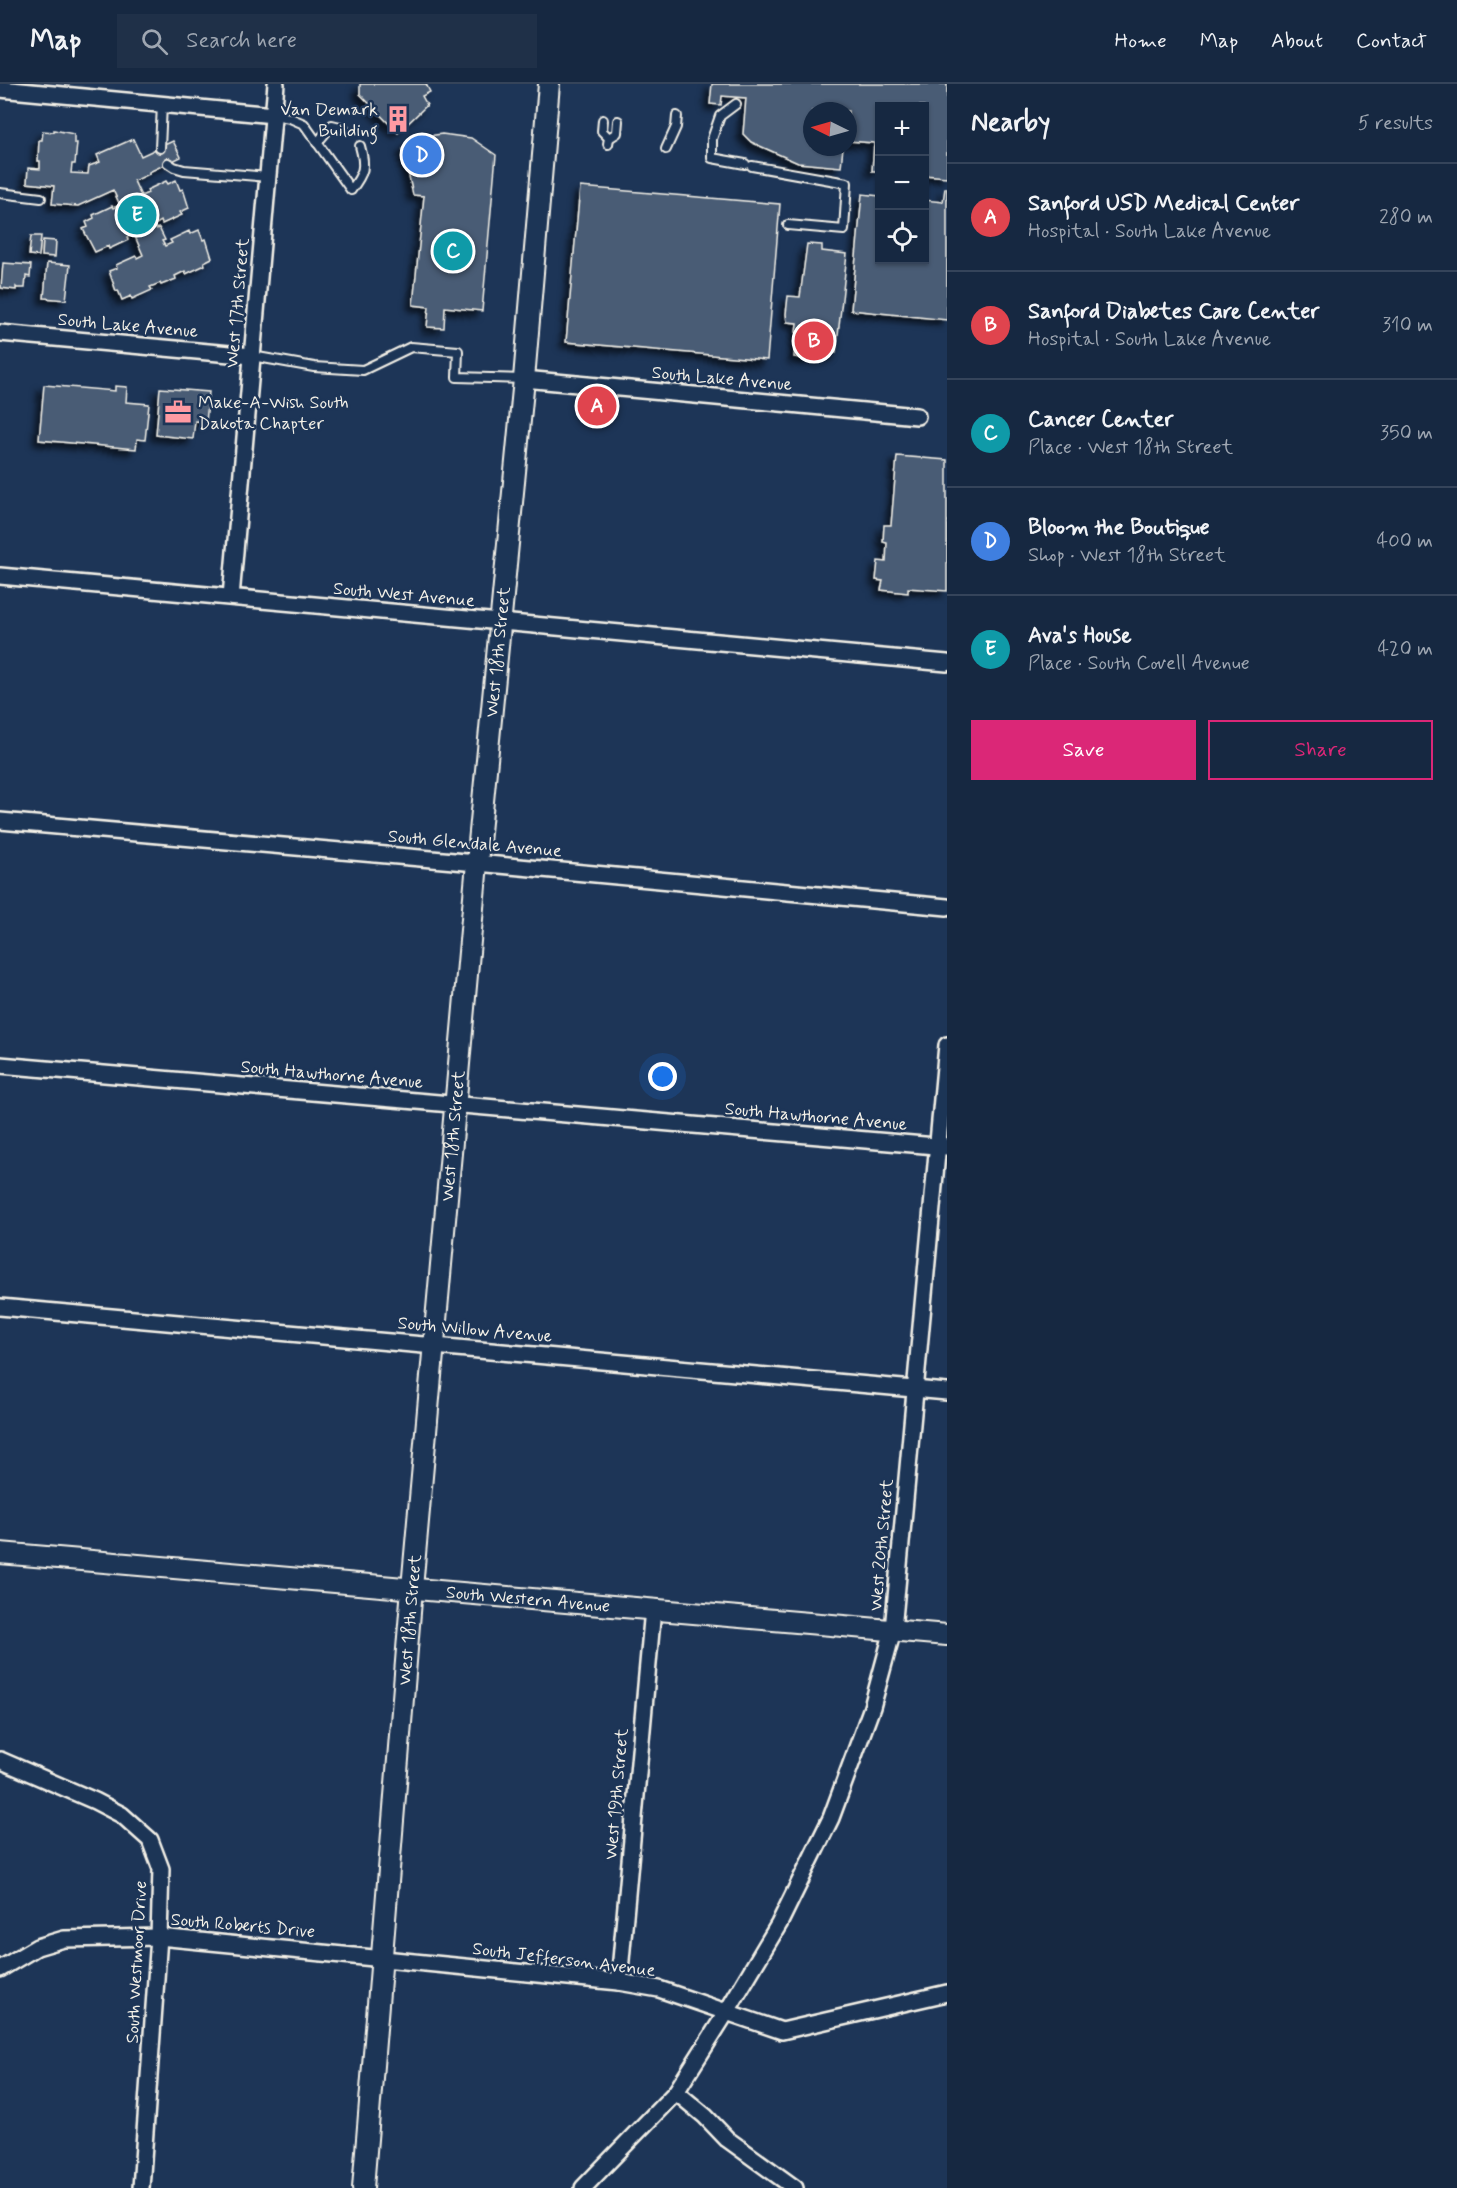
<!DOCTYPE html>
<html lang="en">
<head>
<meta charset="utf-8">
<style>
  body { margin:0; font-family:Mynerve,sans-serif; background:#1f3048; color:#f1f3f6 }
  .controls { position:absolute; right:18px; top:18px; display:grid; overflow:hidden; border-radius:0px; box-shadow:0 2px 4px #0004 }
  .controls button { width:54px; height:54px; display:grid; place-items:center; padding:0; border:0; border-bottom:2px solid #35445a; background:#162841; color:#f1f3f6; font:30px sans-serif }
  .compass { position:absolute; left:803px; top:18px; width:54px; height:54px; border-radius:50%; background:#162841; box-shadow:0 2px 4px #0004; rotate:275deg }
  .you { position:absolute; left:663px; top:993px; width:21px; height:21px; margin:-15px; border:4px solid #fff; border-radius:50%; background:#1a73e8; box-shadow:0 0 0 9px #1a73e833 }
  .badge { display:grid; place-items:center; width:39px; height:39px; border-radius:50%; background:#db2777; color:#fff; font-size:20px; font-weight:700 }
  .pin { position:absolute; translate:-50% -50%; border:3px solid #fff; box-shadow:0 2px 6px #0006 }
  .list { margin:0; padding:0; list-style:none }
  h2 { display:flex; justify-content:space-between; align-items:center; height:78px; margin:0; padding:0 24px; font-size:26px }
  h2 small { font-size:20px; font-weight:400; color:#9ea6b1 }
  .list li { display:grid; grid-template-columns:39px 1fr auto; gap:18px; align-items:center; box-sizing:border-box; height:108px; padding:0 24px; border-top:2px solid #35445a }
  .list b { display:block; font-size:22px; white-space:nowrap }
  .list p { margin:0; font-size:20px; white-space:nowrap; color:#9ea6b1 }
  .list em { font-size:20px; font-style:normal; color:#9ea6b1 }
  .actions { display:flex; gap:12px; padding:18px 24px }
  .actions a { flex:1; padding:14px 0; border:2px solid #db2777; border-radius:0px; text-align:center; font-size:21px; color:#db2777 }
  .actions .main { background:#db2777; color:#fff }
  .icon { flex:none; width:33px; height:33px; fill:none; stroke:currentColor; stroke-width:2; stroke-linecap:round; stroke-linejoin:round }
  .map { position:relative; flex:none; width:947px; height:2104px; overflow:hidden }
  header { display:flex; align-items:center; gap:36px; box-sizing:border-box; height:84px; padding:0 30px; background:#162841; border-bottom:2px solid #35445a }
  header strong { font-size:28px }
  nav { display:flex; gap:33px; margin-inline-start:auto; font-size:21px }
  .search { width:420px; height:54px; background:#1f3048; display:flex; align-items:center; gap:15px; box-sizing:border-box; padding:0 21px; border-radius:0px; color:#9ea6b1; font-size:22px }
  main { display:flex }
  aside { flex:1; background:#162841 }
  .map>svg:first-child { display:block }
</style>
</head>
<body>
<header>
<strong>Map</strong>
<div class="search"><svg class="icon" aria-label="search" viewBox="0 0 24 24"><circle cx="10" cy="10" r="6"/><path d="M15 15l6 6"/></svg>Search here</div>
<nav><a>Home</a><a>Map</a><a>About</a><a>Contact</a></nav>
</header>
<main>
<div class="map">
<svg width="947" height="2104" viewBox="0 0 947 2104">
  <defs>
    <filter id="shadow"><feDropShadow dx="-5.5" dy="5.5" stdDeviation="3" flood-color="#0009"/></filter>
  </defs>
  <rect width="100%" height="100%" fill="#1d3557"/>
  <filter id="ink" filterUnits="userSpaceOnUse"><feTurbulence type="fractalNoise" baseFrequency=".0167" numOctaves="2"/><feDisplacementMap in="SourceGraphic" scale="12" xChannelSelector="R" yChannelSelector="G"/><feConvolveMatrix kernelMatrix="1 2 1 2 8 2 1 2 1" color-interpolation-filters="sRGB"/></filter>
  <g filter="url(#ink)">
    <g fill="#485b74" stroke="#f4f1e8" stroke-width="1.5" filter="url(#shadow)">
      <path d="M 360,0 L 426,0 L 430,8 L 422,12 L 427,21 L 398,49 L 360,10 Z"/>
      <path d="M 712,0 L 947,0 L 947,93 L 924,91 L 924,22 L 880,22 L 880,87 L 872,87 L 874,59 L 848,57 L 848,27 L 812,27 L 812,63 L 843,63 L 841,83 L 798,79 L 751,58 L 743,50 L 746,14 L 722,12 L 721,21 L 710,20 Z"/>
      <path d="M 54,46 L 74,50 L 74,59 L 77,59 L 75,80 L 72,80 L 71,89 L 88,90 L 89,82 L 100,78 L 97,71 L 133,55 L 141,72 L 173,57 L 181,73 L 149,88 L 149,90 L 134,97 L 141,112 L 148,109 L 147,106 L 166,97 L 168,100 L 176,96 L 180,106 L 183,105 L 189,124 L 180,128 L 182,131 L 162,140 L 161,137 L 154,141 L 156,145 L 159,144 L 165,156 L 162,157 L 165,162 L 172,159 L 170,156 L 189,147 L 190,150 L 199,146 L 203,156 L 206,155 L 212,174 L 204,178 L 205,181 L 186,190 L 185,187 L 175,192 L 176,195 L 161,201 L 160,199 L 150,203 L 152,206 L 132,215 L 131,212 L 122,216 L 118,206 L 116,207 L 109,187 L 117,184 L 116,181 L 136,172 L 137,174 L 143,171 L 134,150 L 127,153 L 128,156 L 109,165 L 108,162 L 95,168 L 83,145 L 88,143 L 86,138 L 94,134 L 93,131 L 112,122 L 113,124 L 120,121 L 113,106 L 78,122 L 52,120 L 54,102 L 27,99 L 28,84 L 40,85 L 40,77 L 38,77 L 39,56 L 42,56 L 43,47 L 54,48 Z"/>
      <path d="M 442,50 L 471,54 L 496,71 L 482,227 L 445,223 L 444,244 L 427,243 L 429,223 L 413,221 L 424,112 L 413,111 L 403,65 L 412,58 L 428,52 Z"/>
      <path d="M 580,103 L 780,120 L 767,276 L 566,258 Z"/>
      <path d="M 945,104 L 947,104 L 947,236 L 851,226 L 862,110 L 880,112 L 880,176 L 924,176 L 924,116 L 943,118 Z"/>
      <path d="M 31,152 L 41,152 L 39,172 L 29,171 Z"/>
      <path d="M 43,156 L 56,157 L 55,173 L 42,172 Z"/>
      <path d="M 807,160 L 822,161 L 822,167 L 847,170 L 836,269 L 821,267 L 820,272 L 810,270 L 809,275 L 794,273 L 797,239 L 787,238 L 786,230 L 788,212 L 800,213 Z"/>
      <path d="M 3,179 L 31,181 L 30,193 L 26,192 L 25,204 L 17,204 L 16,203 L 16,206 L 1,204 Z"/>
      <path d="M 47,179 L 70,181 L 66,216 L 44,214 Z"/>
      <path d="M 44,301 L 115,307 L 115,302 L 127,303 L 126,318 L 149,320 L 145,356 L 137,355 L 136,365 L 39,356 Z"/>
      <path d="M 160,304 L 209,308 L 206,338 L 195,337 L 193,355 L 156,351 Z"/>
      <path d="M 897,372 L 947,376 L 947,507 L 908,504 L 908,509 L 881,506 L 883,497 L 876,496 L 878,477 L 886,478 L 887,459 L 883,458 L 884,441 L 891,441 Z"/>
    </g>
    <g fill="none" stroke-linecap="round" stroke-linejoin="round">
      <defs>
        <g id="service">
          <path d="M 736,20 L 720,32 L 712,55 L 712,74 L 745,80"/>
          <path d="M 274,31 L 290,34 L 304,40 L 351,106 C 364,89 366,83 360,62"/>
          <path d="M 603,36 L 602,47 L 609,54 L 608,60"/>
          <path d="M 609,54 L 617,49 L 618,37"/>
          <path d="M 317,59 L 332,41 L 344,44"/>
          <path d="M 160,64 L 162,20"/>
          <path d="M 666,65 L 676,43 L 677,32"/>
          <path d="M 168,79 L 174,83 L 184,86 L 268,93"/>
          <path d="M 752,82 L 847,99 L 844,146 L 788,141"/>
          <path d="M 0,109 L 41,114"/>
          <path d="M 252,272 L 314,283 L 363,286 L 411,263 L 458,267 L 457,293 L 522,295"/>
        </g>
        <g id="minor">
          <path d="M 0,5 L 274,31"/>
          <path d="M 0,249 L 252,272"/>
          <path d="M 524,295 L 917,332"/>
          <path d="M 0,492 L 947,579"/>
          <path d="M 231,513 L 276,0"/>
          <path d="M 0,737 L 477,779 L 947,823"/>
          <path d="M 0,981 L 947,1063"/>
          <path d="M 0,1223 L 947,1308"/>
          <path d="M 0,1676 L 95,1717 L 122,1731 L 150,1756 L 161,1785 L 159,1853 L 141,2104"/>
          <path d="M 0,1885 L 37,1863 L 64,1855 L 159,1853 L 619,1898 L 659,1905 L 782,1947 L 947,1909"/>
          <path d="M 619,1898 L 653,1525"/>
          <path d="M 676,2008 L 705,2032 L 727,2055 L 795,2104"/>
          <path d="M 583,2104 L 676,2008 L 726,1929 L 779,1840 L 831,1734 L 872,1623 L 893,1546 L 947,961"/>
        </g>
        <g id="tertiary">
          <path id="s1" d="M 0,1469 L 947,1551"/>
          <path id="s2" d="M 363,2104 L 412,1504 L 477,779 L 524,295 L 549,0"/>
        </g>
      </defs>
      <use href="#service" stroke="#f4f1e8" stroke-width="12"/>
      <use href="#minor" stroke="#f4f1e8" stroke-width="20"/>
      <use href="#tertiary" stroke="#f4f1e8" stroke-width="24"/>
      <use href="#service" stroke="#1d3557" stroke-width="8"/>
      <use href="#minor" stroke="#1d3557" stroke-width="15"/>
      <use href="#tertiary" stroke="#1d3557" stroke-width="20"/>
    </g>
  </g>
  <defs>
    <symbol id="building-bare" viewBox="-9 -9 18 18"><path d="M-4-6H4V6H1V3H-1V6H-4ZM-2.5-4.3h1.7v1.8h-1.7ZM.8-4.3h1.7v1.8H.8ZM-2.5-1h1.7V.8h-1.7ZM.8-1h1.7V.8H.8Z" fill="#ff9aa2" stroke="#1d3557" stroke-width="2.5" paint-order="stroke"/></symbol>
    <symbol id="office-bare" viewBox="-9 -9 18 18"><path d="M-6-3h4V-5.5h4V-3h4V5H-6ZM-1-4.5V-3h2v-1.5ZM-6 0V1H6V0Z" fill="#ff9aa2" stroke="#1d3557" stroke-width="2.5" paint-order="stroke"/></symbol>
  </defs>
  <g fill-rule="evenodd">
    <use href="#building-bare" x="379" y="16" width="38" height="38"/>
    <use href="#office-bare" x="159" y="309" width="38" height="38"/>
  </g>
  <g text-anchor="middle" stroke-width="5" stroke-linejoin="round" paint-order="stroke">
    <g font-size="18" fill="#f4f1e8" stroke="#1d3557" text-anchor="end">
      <text x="378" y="31">Van Demark<tspan x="378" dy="21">Building</tspan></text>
      <text x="198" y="324" text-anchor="start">Make-A-Wish South<tspan x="198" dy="21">Dakota Chapter</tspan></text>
    </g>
    <g font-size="18" fill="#f4f1e8" stroke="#1d3557">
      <text transform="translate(237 219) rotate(-85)" y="6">West 17th Street</text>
      <text transform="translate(128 241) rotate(5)" y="6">South Lake Avenue</text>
      <text transform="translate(722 294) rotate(5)" y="6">South Lake Avenue</text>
      <text transform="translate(404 510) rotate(5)" y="6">South West Avenue</text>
      <text dy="6" stroke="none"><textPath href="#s2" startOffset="1542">West 18th Street</textPath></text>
      <text transform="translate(475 759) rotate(5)" y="6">South Glendale Avenue</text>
      <text transform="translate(332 990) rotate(5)" y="6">South Hawthorne Avenue</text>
      <text transform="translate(816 1032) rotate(5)" y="6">South Hawthorne Avenue</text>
      <text dy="6" stroke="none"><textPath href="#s2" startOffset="1056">West 18th Street</textPath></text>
      <text transform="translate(475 1245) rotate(5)" y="6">South Willow Avenue</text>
      <text transform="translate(881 1461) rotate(-85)" y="6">West 20th Street</text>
      <text dy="6" stroke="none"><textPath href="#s1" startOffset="530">South Western Avenue</textPath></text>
      <text dy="6" stroke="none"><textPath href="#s2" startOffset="570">West 18th Street</textPath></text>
      <text transform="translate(616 1710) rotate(-85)" y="6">West 19th Street</text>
      <text transform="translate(243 1841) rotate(5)" y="6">South Roberts Drive</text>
      <text transform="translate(564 1875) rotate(7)" y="6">South Jefferson Avenue</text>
      <text transform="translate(136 1878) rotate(-87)" y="6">South Westmoor Drive</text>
    </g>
  </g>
</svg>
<div class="controls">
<button>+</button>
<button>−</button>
<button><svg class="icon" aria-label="locate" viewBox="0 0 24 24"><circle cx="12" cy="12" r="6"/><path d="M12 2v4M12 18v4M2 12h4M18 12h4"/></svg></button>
</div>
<svg class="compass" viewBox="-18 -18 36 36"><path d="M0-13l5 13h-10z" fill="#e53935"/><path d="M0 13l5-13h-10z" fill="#9ea6b1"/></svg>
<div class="you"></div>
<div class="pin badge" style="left:597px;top:322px;background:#e0444e">A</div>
<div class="pin badge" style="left:814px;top:257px;background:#e0444e">B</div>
<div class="pin badge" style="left:453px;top:167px;background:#0f9aa8">C</div>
<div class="pin badge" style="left:422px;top:71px;background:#3f7fe0">D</div>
<div class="pin badge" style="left:137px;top:131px;background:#0f9aa8">E</div>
</div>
<aside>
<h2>Nearby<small>5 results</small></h2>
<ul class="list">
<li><span class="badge" style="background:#e0444e">A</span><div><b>Sanford USD Medical Center</b><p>Hospital · South Lake Avenue</p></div><em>280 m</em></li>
<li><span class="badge" style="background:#e0444e">B</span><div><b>Sanford Diabetes Care Center</b><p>Hospital · South Lake Avenue</p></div><em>310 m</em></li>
<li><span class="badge" style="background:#0f9aa8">C</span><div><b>Cancer Center</b><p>Place · West 18th Street</p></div><em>350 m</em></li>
<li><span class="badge" style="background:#3f7fe0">D</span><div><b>Bloom the Boutique</b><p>Shop · West 18th Street</p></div><em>400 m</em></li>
<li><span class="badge" style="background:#0f9aa8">E</span><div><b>Ava's House</b><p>Place · South Covell Avenue</p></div><em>420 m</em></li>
</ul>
<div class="actions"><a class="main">Save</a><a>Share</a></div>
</aside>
</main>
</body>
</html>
